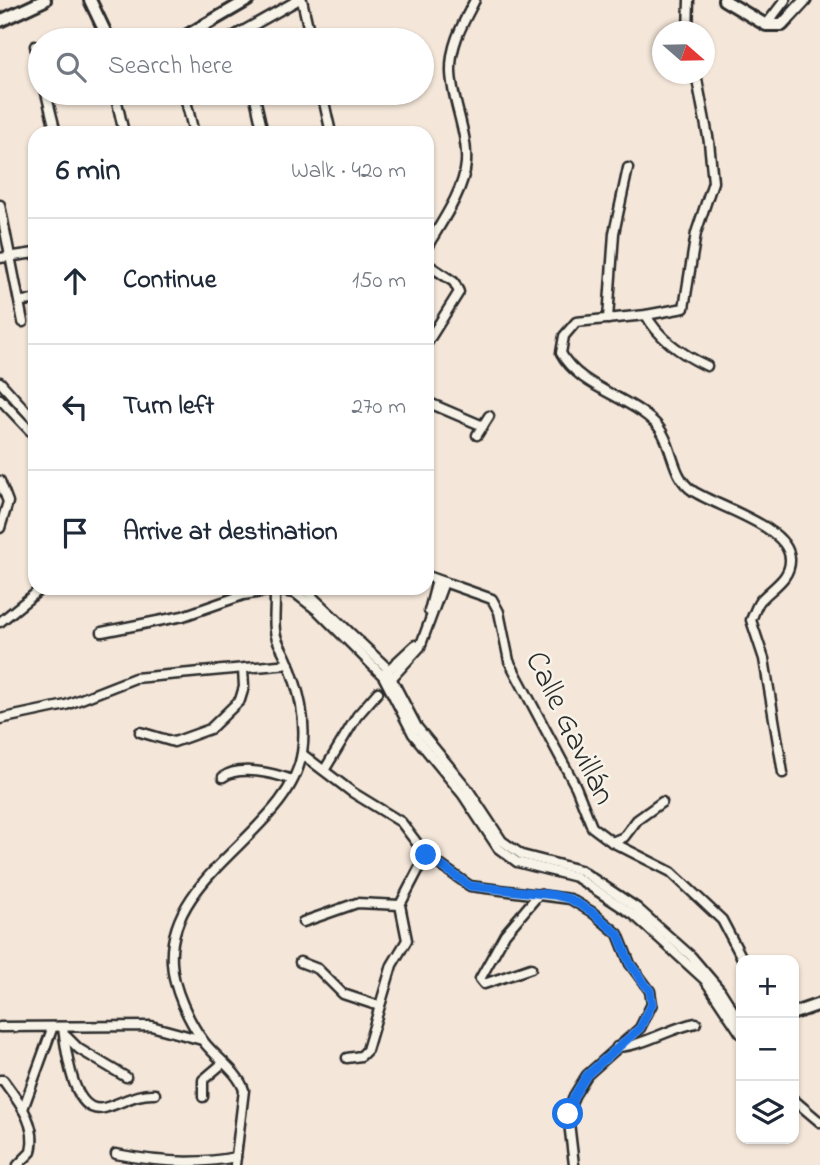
<!DOCTYPE html>
<html lang="en">
<head>
<meta charset="utf-8">
<style>
  body { margin:0; font-family:"Indie Flower",sans-serif; background:#f6f6f7; color:#1f2937 }
  .controls { position:absolute; right:21px; bottom:21px; display:grid; overflow:hidden; border-radius:14px; box-shadow:0 2px 5px #0004 }
  .controls button { width:63px; height:63px; display:grid; place-items:center; padding:0; border:0; border-bottom:2px solid #e0e1e3; background:#fff; color:#1f2937; font:35px sans-serif }
  .compass { position:absolute; left:652px; top:21px; width:63px; height:63px; border-radius:50%; background:#fff; box-shadow:0 2px 5px #0004; rotate:110deg }
  .stop { position:absolute; width:21px; height:21px; margin:-16px; border:5px solid #1a73e8; border-radius:50%; background:#fff }
  .stop.end { background:#1a73e8; border-color:#fff; box-shadow:0 2px 7px #0008 }
  .list { margin:0; padding:0; list-style:none }
  h2 { display:flex; justify-content:space-between; align-items:center; height:91px; margin:0; padding:0 28px; font-size:30px }
  h2 small { font-size:23px; font-weight:400; color:#747a83 }
  .list li { display:grid; grid-template-columns:46px 1fr auto; gap:21px; align-items:center; box-sizing:border-box; height:126px; padding:0 28px; border-top:2px solid #e0e1e3 }
  .list b { display:block; font-size:26px; white-space:nowrap }
  .list em { font-size:23px; font-style:normal; color:#747a83 }
  .icon { flex:none; width:38px; height:38px; fill:none; stroke:currentColor; stroke-width:2; stroke-linecap:round; stroke-linejoin:round }
  .map { position:relative; flex:none; width:820px; height:1165px; overflow:hidden }
  .search { position:absolute; background:#fff; box-shadow:0 2px 5px #0004; left:28px; top:28px; width:406px; height:77px; display:flex; align-items:center; gap:18px; box-sizing:border-box; padding:0 24px; border-radius:38px; color:#747a83; font-size:26px }
  .panel { position:absolute; background:#fff; box-shadow:0 2px 5px #0004; left:28px; top:126px; width:406px; height:469px; border-radius:21px }
  .map>svg:first-child { display:block }
</style>
</head>
<body>
<div class="map">
<svg width="820" height="1165" viewBox="0 0 820 1165">
  <rect width="100%" height="100%" fill="#f4e6d9"/>
  <filter id="ink" filterUnits="userSpaceOnUse"><feTurbulence type="fractalNoise" baseFrequency=".0143" numOctaves="2"/><feDisplacementMap in="SourceGraphic" scale="14" xChannelSelector="R" yChannelSelector="G"/><feConvolveMatrix kernelMatrix="1 2 1 2 8 2 1 2 1" color-interpolation-filters="sRGB"/></filter>
  <g filter="url(#ink)">
    <g fill="none" stroke-linecap="round" stroke-linejoin="round">
      <defs>
        <g id="minor">
          <path d="M 302,0 L 311,40"/>
          <path d="M 766,25 L 785,0"/>
          <path d="M 688,32 L 689,0"/>
          <path d="M 227,40 L 298,0"/>
          <path d="M 35,46 L 40,68"/>
          <path d="M 696,74 L 709,142 L 713,182 L 696,233 L 684,308 L 646,315 L 576,322 L 564,336 L 561,353 C 579,387 628,396 655,423 C 674,442 670,476 693,491 C 717,507 789,526 790,559 C 791,579 771,588 760,601 C 756,606 754,614 751,620 L 764,659 L 783,773"/>
          <path d="M 46,93 L 56,133"/>
          <path d="M 115,93 L 124,133"/>
          <path d="M 184,93 L 194,133"/>
          <path d="M 254,93 L 263,133"/>
          <path d="M 322,93 L 331,133"/>
          <path d="M 0,205 L 23,322"/>
          <path d="M 427,247 C 441,223 464,191 466,163 C 468,132 452,102 451,72 C 450,45 463,23 475,0"/>
          <path d="M 0,258 L 35,253"/>
          <path d="M 427,264 L 454,282 L 459,292 L 427,343"/>
          <path d="M 21,301 L 35,300"/>
          <path d="M 646,315 C 659,339 683,355 707,366"/>
          <path d="M 608,319 L 614,233 L 628,168"/>
          <path d="M 0,382 L 35,421"/>
          <path d="M 0,399 L 35,436"/>
          <path d="M 427,402 L 483,426"/>
          <path d="M 477,435 L 489,416"/>
          <path d="M 0,481 L 8,502 L 0,528"/>
          <path d="M 427,576 L 492,599 L 499,612 L 509,661 L 576,787 L 592,827 L 612,842 L 671,872 L 722,920 L 743,960"/>
          <path d="M 303,588 L 385,666 L 417,727 L 467,788 L 502,841 L 522,855 L 580,870 L 637,908 L 691,956 L 720,990 L 741,1023"/>
          <path d="M 429,611 L 437,580"/>
          <path d="M 0,622 L 42,588"/>
          <path d="M 102,632 L 183,616 L 243,595 L 275,590 L 295,593 L 317,610 L 383,676 L 413,734 L 463,795 L 498,848 L 517,862 L 576,877 L 634,915 L 705,980 L 741,1034"/>
          <path d="M 386,672 L 415,645"/>
          <path d="M 390,680 L 420,647 L 444,582"/>
          <path d="M 0,719 L 66,705 L 135,678 L 289,664"/>
          <path d="M 140,732 L 174,742 L 210,729 L 240,700 L 244,687 L 243,669"/>
          <path d="M 302,754 L 352,792 L 401,822 L 426,855 L 470,886 L 570,899 L 592,912 L 618,934 L 630,964 L 650,991 L 652,1004 L 640,1028 L 587,1075 L 574,1096 L 568,1114 L 574,1165"/>
          <path d="M 325,769 L 357,716 L 378,692"/>
          <path d="M 223,777 C 239,765 274,773 292,780"/>
          <path d="M 612,842 L 624,837 L 637,820 L 662,802"/>
          <path d="M 303,922 L 357,903 L 400,905"/>
          <path d="M 300,962 L 318,969 L 343,994 L 379,1006"/>
          <path d="M 531,968 L 484,984 L 480,979 L 505,934 L 539,894"/>
          <path d="M 0,1027 L 151,1026 L 202,1040"/>
          <path d="M 63,1028 C 66,1047 72,1116 104,1108 C 123,1103 135,1093 155,1094"/>
          <path d="M 67,1037 L 79,1049 L 126,1077"/>
          <path d="M 617,1047 C 644,1046 669,1028 696,1023"/>
          <path d="M 347,1058 L 361,1056 L 367,1050 L 392,965 L 407,940 L 400,905 L 426,855"/>
          <path d="M 0,1080 L 3,1080 C 18,1101 38,1124 31,1152 L 18,1165"/>
          <path d="M 203,1097 L 203,1080 L 223,1063"/>
          <path d="M 794,1100 L 820,1122"/>
          <path d="M 23,1109 L 52,1029"/>
          <path d="M 116,1154 C 156,1162 197,1165 236,1157"/>
          <path d="M 235,1165 L 244,1090 C 237,1070 216,1058 204,1042 C 189,1022 173,988 172,963 C 166,873 290,831 302,753 C 307,719 299,690 287,660 C 284,652 278,644 276,636 C 272,621 277,603 274,588"/>
        </g>
        <g id="tertiary">
          <path d="M 90,0 L 109,40"/>
          <path d="M 724,0 L 766,25 L 782,25 L 805,0"/>
          <path d="M 0,21 L 45,0"/>
          <path d="M 179,40 L 248,0"/>
          <path d="M 794,1013 L 820,1004"/>
        </g>
      </defs>
      <use href="#minor" stroke="#2b2b2b" stroke-width="13"/>
      <use href="#tertiary" stroke="#2b2b2b" stroke-width="16"/>
      <use href="#minor" stroke="#f7f3e8" stroke-width="8"/>
      <use href="#tertiary" stroke="#f7f3e8" stroke-width="10"/>
    </g>
  </g>
  <g fill="none" stroke-linecap="round" stroke-linejoin="round" filter="url(#ink)">
    <path stroke="#1a73e8" stroke-width="9" d="M 426,855 L 470,886 L 554,895 L 570,899 L 592,912 L 618,934 L 630,964 L 650,991 L 652,1004 L 640,1028 L 587,1075 L 574,1096 L 568,1114"/>
  </g>
  <g text-anchor="middle" stroke-width="5" stroke-linejoin="round" paint-order="stroke">
    <g font-size="32" fill="#2b2b2b" stroke="#f7f3e8">
      <text transform="translate(572 727) rotate(64)" y="11">Calle Gavillán</text>
    </g>
  </g>
</svg>
<div class="controls">
<button>+</button>
<button>−</button>
<button><svg class="icon" aria-label="layers" viewBox="0 0 24 24"><path d="M12 4l9 5-9 5-9-5zM3 14l9 5 9-5"/></svg></button>
</div>
<svg class="compass" viewBox="-18 -18 36 36"><path d="M0-13l5 13h-10z" fill="#e53935"/><path d="M0 13l5-13h-10z" fill="#747a83"/></svg>
<div class="stop" style="left:568px;top:1114px"></div>
<div class="stop end" style="left:426px;top:855px"></div>
<div class="search"><svg class="icon" aria-label="search" viewBox="0 0 24 24"><circle cx="10" cy="10" r="6"/><path d="M15 15l6 6"/></svg>Search here</div>
<section class="panel">
<h2>6 min<small>Walk · 420 m</small></h2>
<ul class="list">
<li><svg class="icon" aria-label="ahead" viewBox="0 0 24 24"><path d="M12 20V5M6 11l6-6 6 6"/></svg><div><b>Continue</b></div><em>150 m</em></li>
<li><svg class="icon" aria-label="left" viewBox="0 0 24 24"><path d="M17 20v-9H6M10 6l-5 5 5 5"/></svg><div><b>Turn left</b></div><em>270 m</em></li>
<li><svg class="icon" aria-label="arrive" viewBox="0 0 24 24"><path d="M6 21V4h12l-3 4 3 4H6"/></svg><div><b>Arrive at destination</b></div></li>
</ul>
</section>
</div>
</body>
</html>
